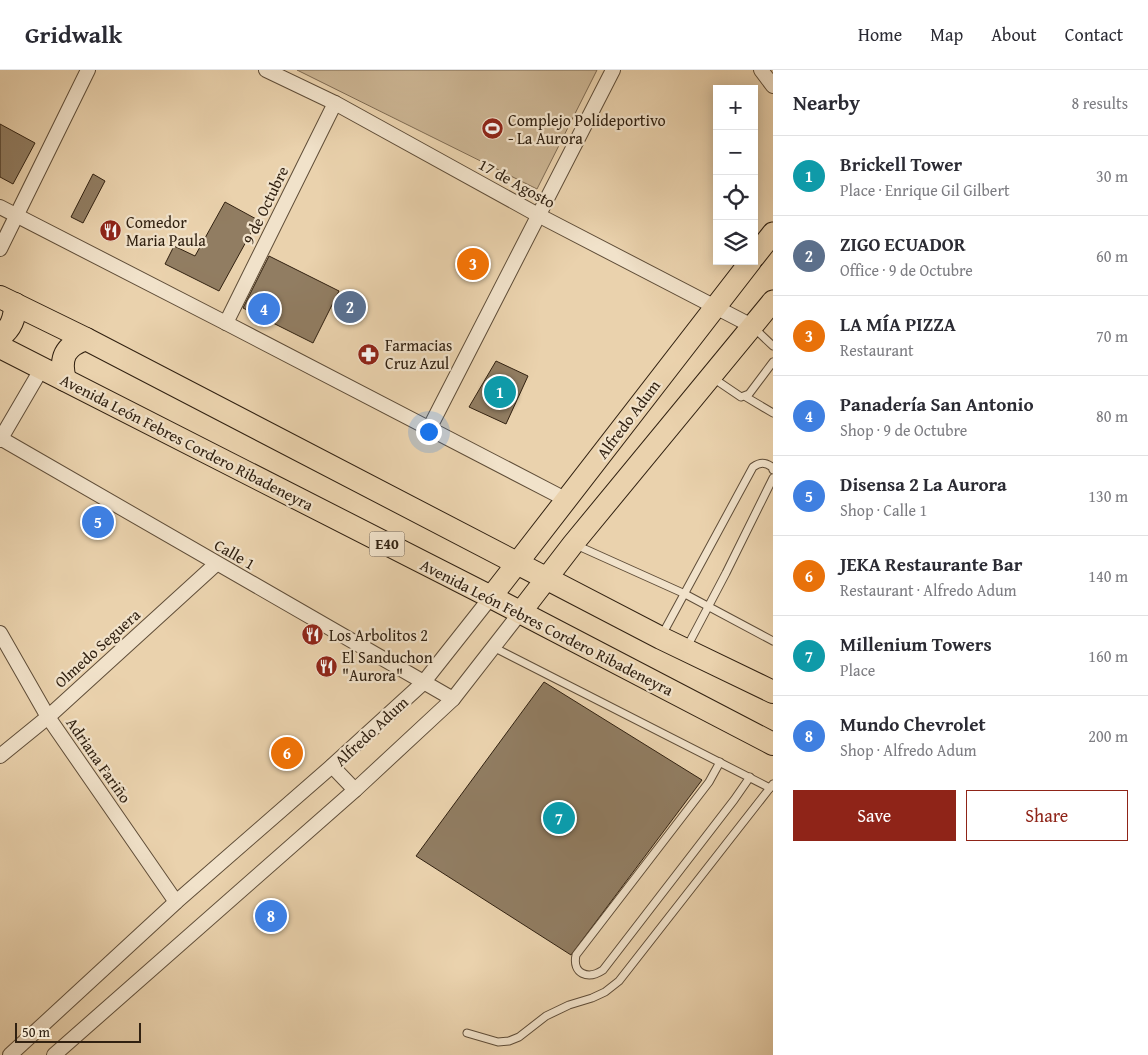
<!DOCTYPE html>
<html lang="en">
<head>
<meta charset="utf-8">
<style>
  body { margin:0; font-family:"Gentium Book Plus",serif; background:#f2f2f3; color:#2b2b33 }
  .controls { position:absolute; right:15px; top:15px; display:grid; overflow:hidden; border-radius:0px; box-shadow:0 2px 12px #0003 }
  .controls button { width:45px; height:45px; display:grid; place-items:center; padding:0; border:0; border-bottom:1px solid #e1e1e2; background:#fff; color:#2b2b33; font:25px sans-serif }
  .scale { position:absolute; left:15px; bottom:12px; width:126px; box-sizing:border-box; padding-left:5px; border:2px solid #312111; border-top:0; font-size:14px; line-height:18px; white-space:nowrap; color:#312111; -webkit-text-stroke:4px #f1e2ca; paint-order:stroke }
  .you { position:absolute; left:428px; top:361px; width:18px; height:18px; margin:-12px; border:4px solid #fff; border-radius:50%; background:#1a73e8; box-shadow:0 0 0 8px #1a73e833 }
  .badge { display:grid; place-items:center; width:32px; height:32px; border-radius:50%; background:#8f2418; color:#fff; font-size:16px; font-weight:700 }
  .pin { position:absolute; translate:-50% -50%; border:2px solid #fff; box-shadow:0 1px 5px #0006 }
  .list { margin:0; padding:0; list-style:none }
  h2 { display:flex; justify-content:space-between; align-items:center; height:65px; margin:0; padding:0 20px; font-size:21px }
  h2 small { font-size:16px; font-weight:400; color:#7c7c81 }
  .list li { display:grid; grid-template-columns:32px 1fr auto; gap:15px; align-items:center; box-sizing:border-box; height:80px; padding:0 20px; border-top:1px solid #e1e1e2 }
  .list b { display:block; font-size:19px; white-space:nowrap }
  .list p { margin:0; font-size:16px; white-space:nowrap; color:#7c7c81 }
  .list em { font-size:16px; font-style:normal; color:#7c7c81 }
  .actions { display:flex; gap:10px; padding:15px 20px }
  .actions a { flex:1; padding:11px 0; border:1px solid #8f2418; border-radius:0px; text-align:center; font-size:18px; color:#8f2418 }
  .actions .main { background:#8f2418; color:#fff }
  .icon { flex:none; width:28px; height:28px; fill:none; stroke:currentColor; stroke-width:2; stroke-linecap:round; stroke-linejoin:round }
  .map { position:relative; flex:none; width:773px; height:985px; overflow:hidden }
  header { display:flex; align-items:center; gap:30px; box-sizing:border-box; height:70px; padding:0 25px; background:#fff; border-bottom:1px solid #e1e1e2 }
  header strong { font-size:24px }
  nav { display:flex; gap:28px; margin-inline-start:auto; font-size:18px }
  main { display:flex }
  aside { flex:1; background:#fff }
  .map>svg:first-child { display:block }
</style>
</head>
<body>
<header>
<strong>Gridwalk</strong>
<nav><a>Home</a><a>Map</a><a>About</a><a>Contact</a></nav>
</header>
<main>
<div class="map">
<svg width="773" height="985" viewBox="0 0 773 985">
  <rect width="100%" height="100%" fill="#ead2ad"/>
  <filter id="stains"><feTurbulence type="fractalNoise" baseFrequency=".004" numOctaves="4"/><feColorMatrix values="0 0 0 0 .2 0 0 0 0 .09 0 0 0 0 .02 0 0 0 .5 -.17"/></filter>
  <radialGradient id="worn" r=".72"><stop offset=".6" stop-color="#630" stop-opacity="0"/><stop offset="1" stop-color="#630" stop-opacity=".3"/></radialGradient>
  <path fill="#cbb492" stroke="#7e6a52" d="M 297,0 L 597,0 L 537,119 Z"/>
  <g fill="#917d62" stroke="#312111">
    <path d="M 0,54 L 35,73 L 13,114 L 0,107 Z"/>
    <path d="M 93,104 L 105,111 L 83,153 L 71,147 Z"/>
    <path d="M 225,132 L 258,150 L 219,221 L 165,194 L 174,176 L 195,186 Z"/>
    <path d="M 269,186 L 339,221 L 313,273 L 243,238 Z"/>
    <path d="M 496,291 L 528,306 L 506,354 L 469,337 Z"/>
    <path d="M 98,437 L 112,447 L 99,467 L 85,457 Z"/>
    <path d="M 544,612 L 702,710 L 571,885 L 416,786 Z"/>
  </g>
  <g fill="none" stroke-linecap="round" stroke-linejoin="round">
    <defs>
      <g id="service">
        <path d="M 753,257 L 773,276"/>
        <path d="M 713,308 L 741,327 L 749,324 L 773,292"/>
        <path d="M 746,327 L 773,343"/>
        <path d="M 576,475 L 685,524 L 773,571"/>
        <path d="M 662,565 L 753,397 C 760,392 765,392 772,397 L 773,400"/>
        <path d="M 493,577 L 770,718"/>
        <path d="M 687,577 L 726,503 L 773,408"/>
        <path d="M 720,692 L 709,712 L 576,885 C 572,904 588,910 603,900 L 734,730 L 750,707"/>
        <path d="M 467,963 L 498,972 L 509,971 L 519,967 L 546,946 L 569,935 L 592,928 L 605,922 L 619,911 L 773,714"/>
      </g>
      <g id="minor">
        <path d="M 266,0 L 335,33 L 538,145 L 752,256"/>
        <path d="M 761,0 L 773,16"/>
        <path d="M 0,137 L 226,253 L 567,430"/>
        <path d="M 0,179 L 88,0"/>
        <path d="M 226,253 L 335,33"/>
        <path d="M 429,359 L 613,0"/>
        <path d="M 0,368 L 453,629"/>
        <path d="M 0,370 L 42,298"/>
        <path d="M 0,563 L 48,647 L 176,832"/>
        <path d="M 0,686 L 48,647 L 216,494"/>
        <path d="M 332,696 L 355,720"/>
        <path d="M 10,985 L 176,832 L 332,696 L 423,613 L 491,527"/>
        <path d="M 54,985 L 355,720 L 453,629 L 520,543"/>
      </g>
      <g id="primary">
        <path d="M 754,187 L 773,163"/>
        <path d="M 491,527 L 751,191"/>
        <path d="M 520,543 L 573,474 L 773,231"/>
      </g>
      <g id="trunk">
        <path d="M 0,227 L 86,269 L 661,568 L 773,622"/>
        <path d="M 0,267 C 11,258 15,249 15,234"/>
        <path d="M 0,277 L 491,527 L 773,674"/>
        <path d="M 65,310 C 59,288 65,276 86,269"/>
      </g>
    </defs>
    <use href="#service" stroke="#5f4d38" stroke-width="9"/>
    <use href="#minor" stroke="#5f4d38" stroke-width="16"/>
    <use href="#primary" stroke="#312111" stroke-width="23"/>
    <use href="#trunk" stroke="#312111" stroke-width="24"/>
    <use href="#service" stroke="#f1e2ca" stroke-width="7"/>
    <use href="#minor" stroke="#f1e2ca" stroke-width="14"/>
    <use href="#primary" stroke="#ead2ad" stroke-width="21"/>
    <use href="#trunk" stroke="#ead2ad" stroke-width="22"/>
  </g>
  <defs>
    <symbol id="stadium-disc" viewBox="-11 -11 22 22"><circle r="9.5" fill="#8f2418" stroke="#f1e2ca"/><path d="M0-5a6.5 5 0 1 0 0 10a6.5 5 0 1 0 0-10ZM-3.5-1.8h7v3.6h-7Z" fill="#fff"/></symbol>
    <symbol id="restaurant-disc" viewBox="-11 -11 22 22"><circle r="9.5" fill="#8f2418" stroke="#f1e2ca"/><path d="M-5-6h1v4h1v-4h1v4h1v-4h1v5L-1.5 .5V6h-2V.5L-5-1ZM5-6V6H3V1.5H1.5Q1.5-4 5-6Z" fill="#fff"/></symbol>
    <symbol id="pharmacy-disc" viewBox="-11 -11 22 22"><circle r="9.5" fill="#8f2418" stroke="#f1e2ca"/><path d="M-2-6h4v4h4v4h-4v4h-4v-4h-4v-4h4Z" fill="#fff"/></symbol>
  </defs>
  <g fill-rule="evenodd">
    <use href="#stadium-disc" x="480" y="46" width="25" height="25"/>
    <use href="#restaurant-disc" x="98" y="148" width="25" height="25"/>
    <use href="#pharmacy-disc" x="356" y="272" width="25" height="25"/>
    <use href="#restaurant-disc" x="300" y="552" width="25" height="25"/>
    <use href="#restaurant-disc" x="314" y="584" width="25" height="25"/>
  </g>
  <g text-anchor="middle" stroke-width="4.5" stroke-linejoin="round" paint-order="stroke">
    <rect fill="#f1e2ca" stroke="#6b5b48" stroke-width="1" x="369.5" y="461.5" width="35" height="25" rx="4"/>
    <g font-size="15" font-weight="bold" fill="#312111">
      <text x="387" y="479">E40</text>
    </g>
    <g font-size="16" fill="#312111" stroke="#f1e2ca" text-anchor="start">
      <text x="508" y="56">Complejo Polideportivo<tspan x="508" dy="18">- La Aurora</tspan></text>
      <text x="126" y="158">Comedor<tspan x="126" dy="18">Maria Paula</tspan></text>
      <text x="385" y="281">Farmacias<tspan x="385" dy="18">Cruz Azul</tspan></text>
      <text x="329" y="571">Los Arbolitos 2</text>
      <text x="342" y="593">El Sanduchon<tspan x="342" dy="18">"Aurora"</tspan></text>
    </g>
    <g font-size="16" fill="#312111" stroke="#f1e2ca">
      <text transform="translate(517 113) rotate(29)" y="6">17 de Agosto</text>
      <text transform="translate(265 135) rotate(-64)" y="6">9 de Octubre</text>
      <text transform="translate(628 349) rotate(-53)" y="6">Alfredo Adum</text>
      <text transform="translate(187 372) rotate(27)" y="6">Avenida León Febres Cordero Ribadeneyra</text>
      <text transform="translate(235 484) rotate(30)" y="6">Calle 1</text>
      <text transform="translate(547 557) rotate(27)" y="6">Avenida León Febres Cordero Ribadeneyra</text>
      <text transform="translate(97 578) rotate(-42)" y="6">Olmedo Seguera</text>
      <text transform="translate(371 661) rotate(-43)" y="6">Alfredo Adum</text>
      <text transform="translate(99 690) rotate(55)" y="6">Adriana Fariño</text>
    </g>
  </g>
  <rect width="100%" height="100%" filter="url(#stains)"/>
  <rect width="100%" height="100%" fill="url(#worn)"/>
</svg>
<div class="controls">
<button>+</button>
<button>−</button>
<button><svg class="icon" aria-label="locate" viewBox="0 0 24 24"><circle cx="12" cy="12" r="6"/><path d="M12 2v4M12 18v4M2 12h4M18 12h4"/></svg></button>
<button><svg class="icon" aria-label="layers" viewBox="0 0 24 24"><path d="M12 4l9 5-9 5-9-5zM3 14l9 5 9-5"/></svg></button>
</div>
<div class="scale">50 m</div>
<div class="you"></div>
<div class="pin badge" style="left:500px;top:322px;background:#0f9aa8">1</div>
<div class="pin badge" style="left:350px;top:237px;background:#5c6f8a">2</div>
<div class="pin badge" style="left:473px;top:194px;background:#e8710a">3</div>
<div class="pin badge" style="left:264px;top:239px;background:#3f7fe0">4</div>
<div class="pin badge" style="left:98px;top:452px;background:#3f7fe0">5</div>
<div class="pin badge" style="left:287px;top:683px;background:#e8710a">6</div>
<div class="pin badge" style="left:559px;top:748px;background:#0f9aa8">7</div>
<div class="pin badge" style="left:271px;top:846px;background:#3f7fe0">8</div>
</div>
<aside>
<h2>Nearby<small>8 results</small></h2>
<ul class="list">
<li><span class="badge" style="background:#0f9aa8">1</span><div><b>Brickell Tower</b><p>Place · Enrique Gil Gilbert</p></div><em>30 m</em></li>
<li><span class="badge" style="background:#5c6f8a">2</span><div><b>ZIGO ECUADOR</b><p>Office · 9 de Octubre</p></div><em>60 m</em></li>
<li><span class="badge" style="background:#e8710a">3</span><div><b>LA MÍA PIZZA</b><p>Restaurant</p></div><em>70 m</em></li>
<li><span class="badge" style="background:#3f7fe0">4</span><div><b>Panadería San Antonio</b><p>Shop · 9 de Octubre</p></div><em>80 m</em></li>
<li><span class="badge" style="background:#3f7fe0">5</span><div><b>Disensa 2 La Aurora</b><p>Shop · Calle 1</p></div><em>130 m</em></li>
<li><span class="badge" style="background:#e8710a">6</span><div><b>JEKA Restaurante Bar</b><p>Restaurant · Alfredo Adum</p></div><em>140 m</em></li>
<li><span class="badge" style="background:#0f9aa8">7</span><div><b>Millenium Towers</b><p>Place</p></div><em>160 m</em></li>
<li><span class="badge" style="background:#3f7fe0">8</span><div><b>Mundo Chevrolet</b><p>Shop · Alfredo Adum</p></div><em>200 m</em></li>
</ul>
<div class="actions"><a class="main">Save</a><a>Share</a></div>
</aside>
</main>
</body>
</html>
